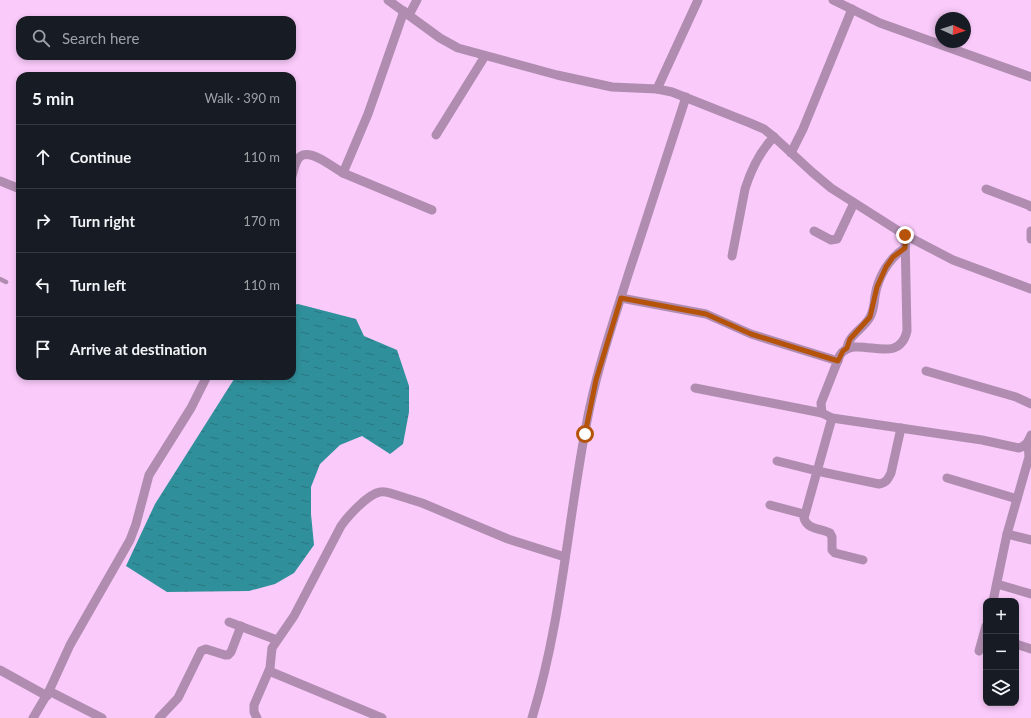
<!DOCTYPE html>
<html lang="en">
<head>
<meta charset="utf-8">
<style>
  body { margin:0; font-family:Lato,sans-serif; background:#242831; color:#f1f3f6 }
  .controls { position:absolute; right:12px; bottom:12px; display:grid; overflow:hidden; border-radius:8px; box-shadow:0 2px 6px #0003 }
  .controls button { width:36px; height:36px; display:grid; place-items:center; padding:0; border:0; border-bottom:1px solid #363941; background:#171b24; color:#f1f3f6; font:20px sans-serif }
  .compass { position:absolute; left:935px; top:12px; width:36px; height:36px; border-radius:50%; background:#171b24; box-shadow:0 2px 6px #0003; rotate:93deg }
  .stop { position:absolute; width:12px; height:12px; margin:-9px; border:3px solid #b45309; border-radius:50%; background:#fff }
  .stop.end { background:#b45309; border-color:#fff; box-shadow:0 1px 4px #0008 }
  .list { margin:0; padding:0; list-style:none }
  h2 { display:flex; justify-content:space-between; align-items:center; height:52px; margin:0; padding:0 16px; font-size:17px }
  h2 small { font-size:13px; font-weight:400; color:#9ea1a6 }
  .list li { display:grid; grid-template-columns:26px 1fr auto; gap:12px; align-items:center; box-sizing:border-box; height:64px; padding:0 16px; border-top:1px solid #363941 }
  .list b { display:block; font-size:15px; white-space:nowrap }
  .list em { font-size:13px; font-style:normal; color:#9ea1a6 }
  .icon { flex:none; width:22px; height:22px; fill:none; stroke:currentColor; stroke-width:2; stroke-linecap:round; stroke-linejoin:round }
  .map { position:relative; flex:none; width:1031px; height:718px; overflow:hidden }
  .search { position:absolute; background:#171b24; box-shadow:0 2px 6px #0003; left:16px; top:16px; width:280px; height:44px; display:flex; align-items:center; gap:10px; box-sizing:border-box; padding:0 14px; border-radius:12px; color:#9ea1a6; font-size:15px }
  .panel { position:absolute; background:#171b24; box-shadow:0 2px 6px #0003; left:16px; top:72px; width:280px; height:308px; border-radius:12px }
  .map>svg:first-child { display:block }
</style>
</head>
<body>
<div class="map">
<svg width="1031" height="718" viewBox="0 0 1031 718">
  <defs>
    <pattern id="water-ripples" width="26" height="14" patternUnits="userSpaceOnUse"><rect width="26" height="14" fill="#2f909b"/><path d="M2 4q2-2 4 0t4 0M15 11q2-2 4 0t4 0" fill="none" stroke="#28757f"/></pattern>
  </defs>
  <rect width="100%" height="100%" fill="#f9cafa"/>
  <path fill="url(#water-ripples)" d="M 298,304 L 356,319 L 364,336 L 397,350 L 409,386 L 409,412 L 403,444 L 390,454 L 362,436 L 340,445 L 320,464 L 311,487 L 311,514 L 314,545 L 294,573 L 275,584 L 249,591 L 167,592 L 126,566 L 155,504 L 236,376 L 292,376 L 292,305 Z"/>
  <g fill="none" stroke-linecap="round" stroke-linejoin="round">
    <path stroke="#b08cb1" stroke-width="4.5" d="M 0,279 L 6,282"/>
    <g stroke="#b08cb1" stroke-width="9">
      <path d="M 388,0 L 440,38 L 458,48 L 557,75 L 612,87 L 657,89 L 672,92 L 750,123 L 764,129 L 774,137 L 812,172 L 831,188 L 905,235 L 953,260 L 1031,289"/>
      <path d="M 833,0 L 880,23 L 1031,77"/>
      <path d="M 409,15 L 417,0"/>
      <path d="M 657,89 L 698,0"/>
      <path d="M 436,135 L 485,56"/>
      <path d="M 791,153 L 803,129 L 852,9"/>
      <path d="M 343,173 L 432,210"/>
      <path d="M 292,176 C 294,170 295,160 301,156 C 311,149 334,168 343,173 L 368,114 L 404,11"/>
      <path d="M 0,181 L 20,189"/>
      <path d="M 986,189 L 1028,205 L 1031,207"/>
      <path d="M 814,231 L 831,240 L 837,239 L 854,203"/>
      <path d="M 1031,231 L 1031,239"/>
      <path d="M 905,235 L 907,331 C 898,369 856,332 840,355 L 821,403 L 822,413 L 832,418 L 982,440 L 1019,448 C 1026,446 1028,442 1031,435"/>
      <path d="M 732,256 L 745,189 C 751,170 760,151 774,137"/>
      <path d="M 621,298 L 706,314 L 751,334 L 838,361"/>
      <path d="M 847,348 C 849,334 864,329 870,317 C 874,310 874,303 875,296 C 878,277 889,258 905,248"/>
      <path d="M 926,371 L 1016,397 L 1031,404"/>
      <path d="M 695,388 L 822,413"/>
      <path d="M 832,418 L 804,518 C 807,530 821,528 830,533 L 832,537 L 832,550 L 835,553 L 863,560"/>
      <path d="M 777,461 L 817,471 L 879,484 C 886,483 888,479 891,473 L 901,428"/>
      <path d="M 947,478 L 1017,499"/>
      <path d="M 770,505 L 804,514"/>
      <path d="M 1007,534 L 1031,540"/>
      <path d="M 997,584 L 1031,594"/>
      <path d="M 993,601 L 1007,534 L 1029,457 L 1028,443"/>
      <path d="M 229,622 L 277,640"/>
      <path d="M 1016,644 L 1031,649"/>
      <path d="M 979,651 L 986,626"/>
      <path d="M 0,670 L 47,696"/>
      <path d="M 269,671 L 382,718"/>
      <path d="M 49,691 L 102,718"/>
      <path d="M 33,718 L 49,691 L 70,645 L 130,540 L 136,524 L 149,475 L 191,408 L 207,376"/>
      <path d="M 159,718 L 178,698 L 201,651 L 206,649 L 225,655 L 228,655 L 231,652 L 241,626"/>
      <path d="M 257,718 L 254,712 L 254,705 L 270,668 L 272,648 L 294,616 L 341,526 C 348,516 368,494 380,492 C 384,491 387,492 390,493 L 422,503 L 508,539 L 565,557"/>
      <path d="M 532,718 C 563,618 568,513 589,411 C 599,363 615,316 630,269 C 649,212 667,155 686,97"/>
    </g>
  </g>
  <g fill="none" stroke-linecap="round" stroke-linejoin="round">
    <path stroke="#b45309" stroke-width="5" d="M 585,434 L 596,380 L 621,298 L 706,314 L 751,334 L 838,361 L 843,351 L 847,348 L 850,339 L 870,317 L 877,287 L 886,267 L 893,257 L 905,248 L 905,235"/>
  </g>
</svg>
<div class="controls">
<button>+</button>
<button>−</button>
<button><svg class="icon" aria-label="layers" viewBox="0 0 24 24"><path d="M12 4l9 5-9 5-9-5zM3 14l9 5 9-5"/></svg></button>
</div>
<svg class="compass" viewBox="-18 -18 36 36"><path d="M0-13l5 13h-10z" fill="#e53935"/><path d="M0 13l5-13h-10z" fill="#9ea1a6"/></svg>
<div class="stop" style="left:585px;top:434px"></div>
<div class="stop end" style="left:905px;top:235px"></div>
<div class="search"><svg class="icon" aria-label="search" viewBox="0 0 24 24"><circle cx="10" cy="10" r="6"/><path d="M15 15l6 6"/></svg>Search here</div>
<section class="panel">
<h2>5 min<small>Walk · 390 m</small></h2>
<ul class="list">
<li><svg class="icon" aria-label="ahead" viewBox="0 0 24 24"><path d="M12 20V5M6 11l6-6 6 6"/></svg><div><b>Continue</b></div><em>110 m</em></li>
<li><svg class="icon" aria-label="right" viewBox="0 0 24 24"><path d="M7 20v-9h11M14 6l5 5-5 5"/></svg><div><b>Turn right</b></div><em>170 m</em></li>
<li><svg class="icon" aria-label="left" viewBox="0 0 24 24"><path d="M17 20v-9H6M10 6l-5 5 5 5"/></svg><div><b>Turn left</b></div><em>110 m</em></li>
<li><svg class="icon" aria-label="arrive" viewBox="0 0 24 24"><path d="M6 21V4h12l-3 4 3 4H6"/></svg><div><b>Arrive at destination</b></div></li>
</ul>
</section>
</div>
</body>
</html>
